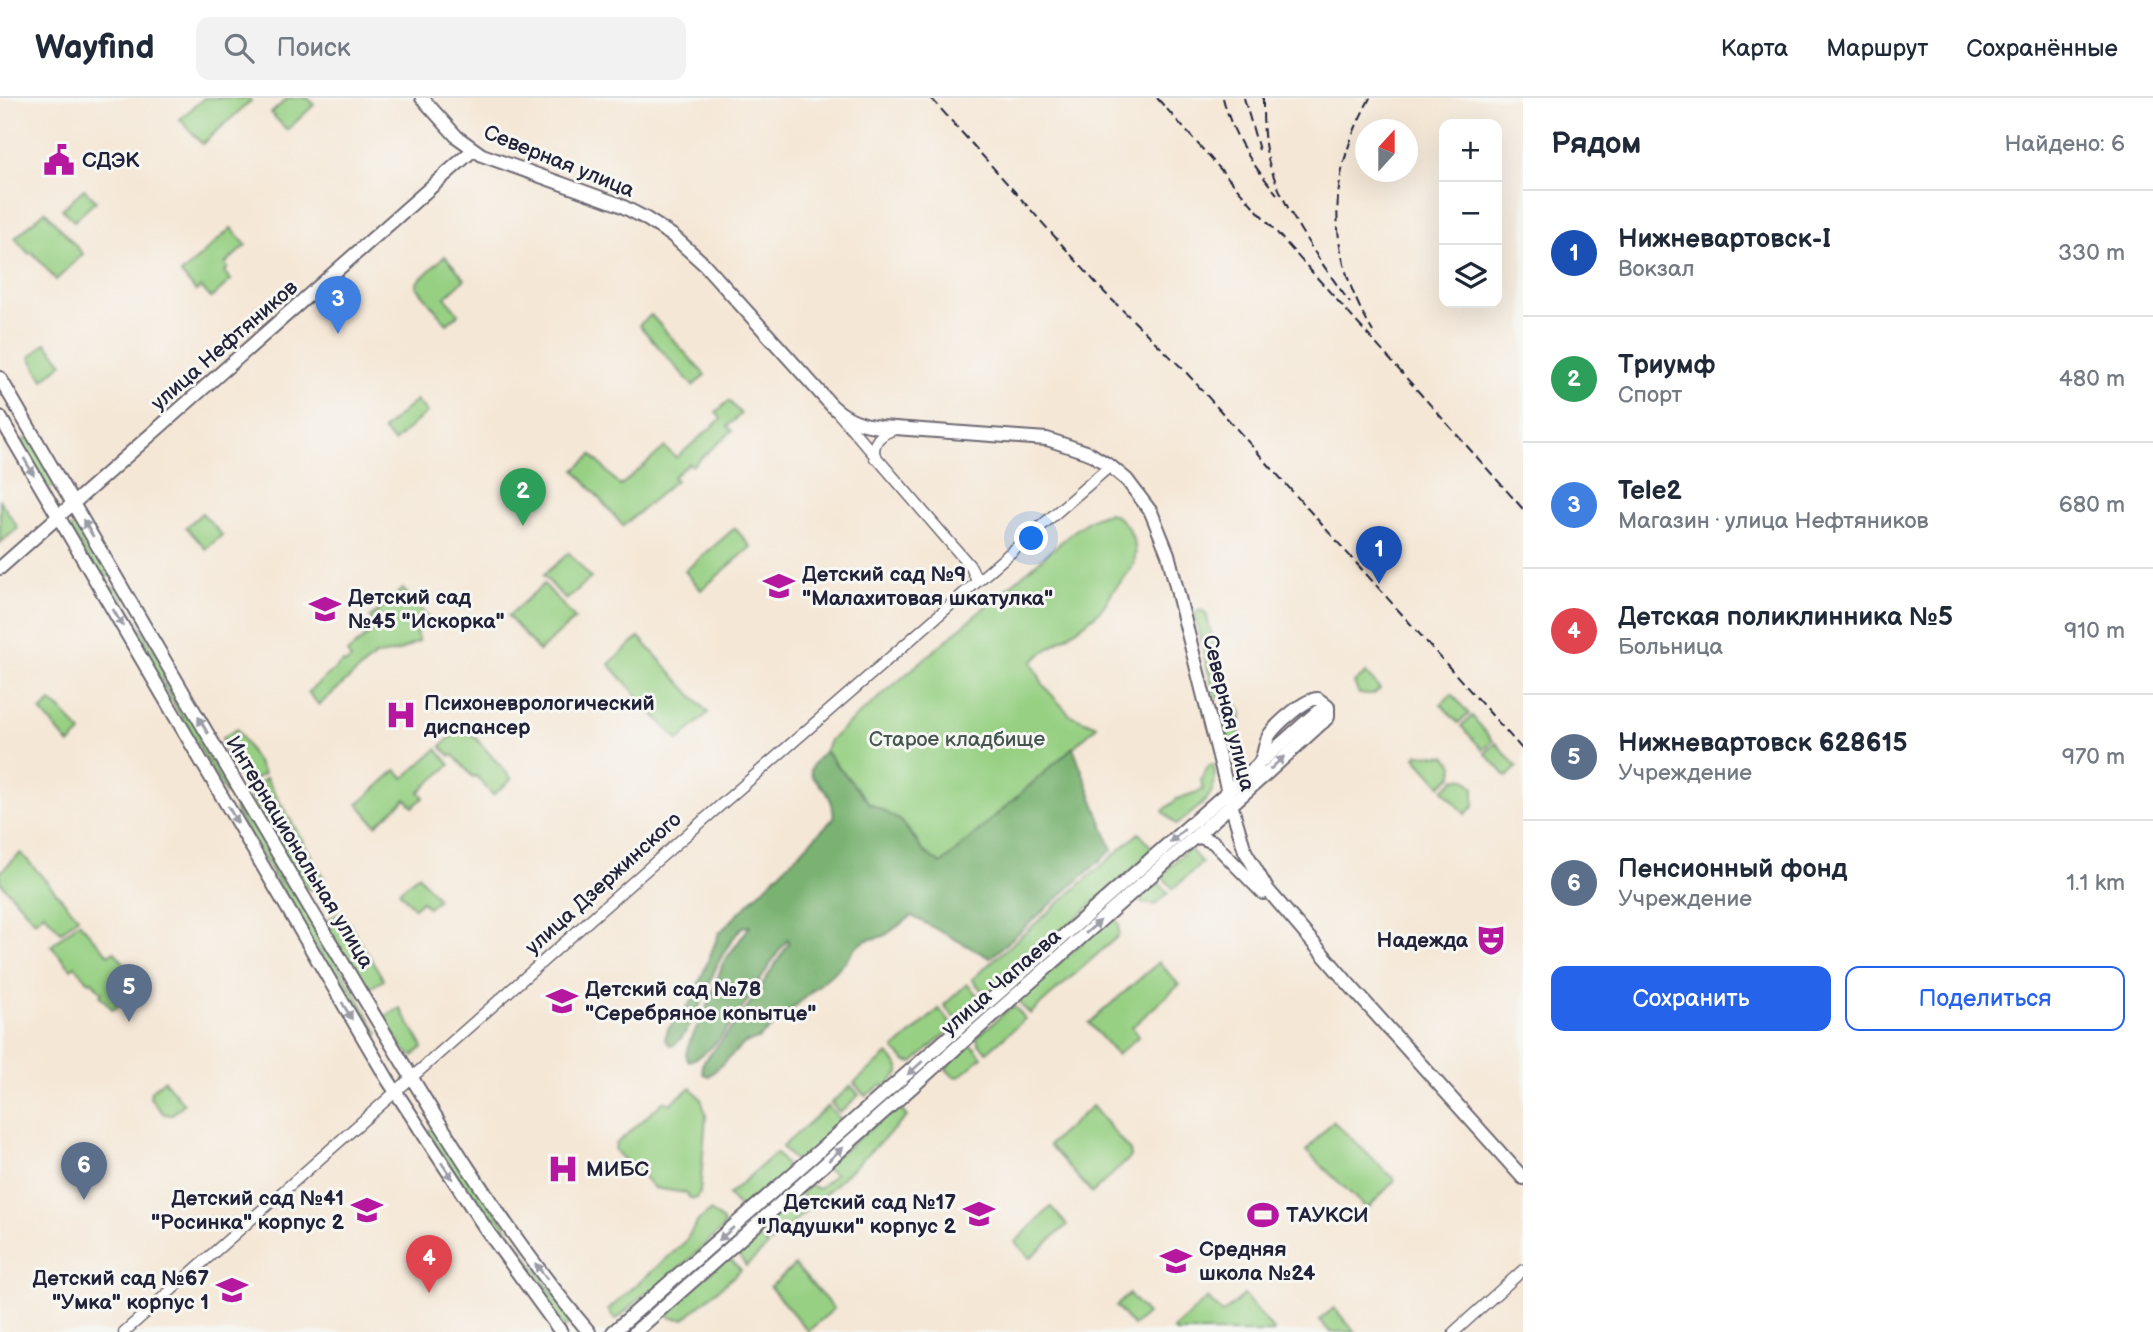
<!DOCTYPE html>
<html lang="ru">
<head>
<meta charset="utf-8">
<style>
  body { margin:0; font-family:"Balsamiq Sans",sans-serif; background:#f2f2f3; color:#1f2937 }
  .controls { position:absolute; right:21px; top:21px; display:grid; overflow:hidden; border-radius:14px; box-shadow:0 7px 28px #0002 }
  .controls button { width:63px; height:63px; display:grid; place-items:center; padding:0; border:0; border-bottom:2px solid #e0e1e3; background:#fff; color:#1f2937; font:35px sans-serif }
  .compass { position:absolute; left:1355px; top:21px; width:63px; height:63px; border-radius:50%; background:#fff; box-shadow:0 7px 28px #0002; rotate:21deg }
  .you { position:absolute; left:1032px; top:441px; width:24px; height:24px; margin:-18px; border:5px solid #fff; border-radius:50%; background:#1a73e8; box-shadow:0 0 0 10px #1a73e833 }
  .badge { display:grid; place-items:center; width:46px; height:46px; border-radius:50%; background:#2563eb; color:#fff; font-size:23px; font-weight:700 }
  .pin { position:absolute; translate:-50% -58px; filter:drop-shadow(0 2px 4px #0008) }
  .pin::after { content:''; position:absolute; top:37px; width:24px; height:21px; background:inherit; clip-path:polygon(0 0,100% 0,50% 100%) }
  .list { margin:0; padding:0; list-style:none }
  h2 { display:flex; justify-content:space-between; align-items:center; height:91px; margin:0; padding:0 28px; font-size:30px }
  h2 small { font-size:23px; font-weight:400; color:#747a83 }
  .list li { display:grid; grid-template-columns:46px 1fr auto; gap:21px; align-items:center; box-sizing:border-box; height:126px; padding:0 28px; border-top:2px solid #e0e1e3 }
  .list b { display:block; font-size:26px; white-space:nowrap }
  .list p { margin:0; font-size:23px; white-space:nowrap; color:#747a83 }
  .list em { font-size:23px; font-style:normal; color:#747a83 }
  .actions { display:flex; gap:14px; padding:21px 28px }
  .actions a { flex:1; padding:16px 0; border:2px solid #2563eb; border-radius:14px; text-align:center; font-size:24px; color:#2563eb }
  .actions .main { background:#2563eb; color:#fff }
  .icon { flex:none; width:38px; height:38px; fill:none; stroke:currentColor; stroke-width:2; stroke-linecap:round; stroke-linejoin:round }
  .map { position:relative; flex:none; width:1523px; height:1234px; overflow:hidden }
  header { display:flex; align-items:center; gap:42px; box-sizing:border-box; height:98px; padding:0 35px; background:#fff; border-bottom:2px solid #e0e1e3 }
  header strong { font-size:33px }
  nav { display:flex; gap:38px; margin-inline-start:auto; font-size:24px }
  .search { width:490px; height:63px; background:#f2f2f3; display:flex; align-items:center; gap:18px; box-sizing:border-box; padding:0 24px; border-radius:14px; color:#747a83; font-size:26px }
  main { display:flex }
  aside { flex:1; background:#fff }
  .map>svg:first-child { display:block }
</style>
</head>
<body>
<header>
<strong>Wayfind</strong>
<div class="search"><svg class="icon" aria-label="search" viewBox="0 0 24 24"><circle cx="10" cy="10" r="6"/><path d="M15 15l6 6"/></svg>Поиск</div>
<nav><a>Карта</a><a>Маршрут</a><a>Сохранённые</a></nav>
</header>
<main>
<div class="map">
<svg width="1523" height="1234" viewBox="0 0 1523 1234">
  <rect width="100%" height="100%" fill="#f6f6f2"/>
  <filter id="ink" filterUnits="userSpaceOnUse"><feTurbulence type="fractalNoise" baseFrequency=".0143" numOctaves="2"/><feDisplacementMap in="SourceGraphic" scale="14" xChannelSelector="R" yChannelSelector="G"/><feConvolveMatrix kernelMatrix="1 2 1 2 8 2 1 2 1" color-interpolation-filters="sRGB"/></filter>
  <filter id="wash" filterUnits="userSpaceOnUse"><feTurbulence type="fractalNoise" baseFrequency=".00686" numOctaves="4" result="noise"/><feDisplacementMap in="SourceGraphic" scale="28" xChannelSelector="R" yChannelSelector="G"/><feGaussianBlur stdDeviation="1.57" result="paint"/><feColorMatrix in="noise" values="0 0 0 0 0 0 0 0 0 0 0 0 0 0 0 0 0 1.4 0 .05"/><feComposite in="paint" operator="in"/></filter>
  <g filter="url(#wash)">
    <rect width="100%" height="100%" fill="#f5e7d6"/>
    <g fill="#97d083" stroke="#5c795f" stroke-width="2">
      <path d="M 204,0 L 248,0 L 251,3 L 202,46 L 180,21 Z"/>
      <path d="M 288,0 L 308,0 L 314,7 L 287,32 L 271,15 Z"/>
      <path d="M 84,91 L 96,103 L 74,123 L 62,111 Z"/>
      <path d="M 45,113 L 83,156 L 56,182 L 32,154 L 29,156 L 15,140 Z"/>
      <path d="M 231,130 L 246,147 L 225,166 L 228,170 L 224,174 L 231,182 L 211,200 L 201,189 L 196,193 L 181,176 Z"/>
      <path d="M 445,158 L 465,181 L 445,199 L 459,216 L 447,226 L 416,188 L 418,183 Z"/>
      <path d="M 651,217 L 705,277 L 693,288 L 639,227 Z"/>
      <path d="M 46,245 L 63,265 L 43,282 L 30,259 Z"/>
      <path d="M 416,302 L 427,314 L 394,344 L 383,332 Z"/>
      <path d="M 729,303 L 741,316 L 728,328 L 732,333 L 692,368 L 689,365 L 673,379 L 676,382 L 623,428 L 575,372 L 592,357 L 620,388 L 665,349 L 676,360 L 721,321 L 716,314 Z"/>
      <path d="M 30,339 L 57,386 L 48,392 L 21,344 Z"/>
      <path d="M 0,402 L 18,430 L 0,445 Z"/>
      <path d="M 202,415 L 222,437 L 206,451 L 186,429 Z"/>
      <path d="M 1109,415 C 1120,419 1126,425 1131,436 C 1143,463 1129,474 1113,493 C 1108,499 1106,506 1101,511 C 1081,533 1053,544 1032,564 L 1044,588 L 1070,617 L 1097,628 L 941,767 L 922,753 L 916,741 L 901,723 L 869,705 L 825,653 L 830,642 L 848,626 L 1067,439 C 1080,428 1092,418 1109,415 Z"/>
      <path d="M 79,423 L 111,477 L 101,483 L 70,431 Z"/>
      <path d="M 735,430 L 751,449 L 701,492 L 685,473 Z"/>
      <path d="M 569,455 L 591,480 L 566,502 L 543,477 Z"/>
      <path d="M 544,486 L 575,521 L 539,553 L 508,518 Z"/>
      <path d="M 111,489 L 116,489 L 170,578 L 161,584 L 109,493 Z"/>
      <path d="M 403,491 L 430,522 L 416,535 L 419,543 L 399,553 L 375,558 L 319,607 L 308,594 L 343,564 L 345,566 L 351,561 L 347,555 L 377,529 L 370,520 Z"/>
      <path d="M 1200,512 L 1206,515 L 1226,591 L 1223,599 L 1217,600 L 1214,595 L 1195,519 L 1196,514 Z"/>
      <path d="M 639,539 L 708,615 L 678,643 L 609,566 Z"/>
      <path d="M 1366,575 L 1380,591 L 1374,596 L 1359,596 L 1354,585 Z"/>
      <path d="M 172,582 L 235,690 L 226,696 L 163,587 Z"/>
      <path d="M 1452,596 L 1469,616 L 1458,625 L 1441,606 Z"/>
      <path d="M 51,604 L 61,611 L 81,635 L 69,646 L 41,613 Z"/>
      <path d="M 1236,605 L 1241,613 L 1239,642 L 1228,653 L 1221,620 Z"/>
      <path d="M 1472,618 L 1493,643 L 1483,652 L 1461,628 Z"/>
      <path d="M 464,627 L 512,681 L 493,697 L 476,678 L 473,679 L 453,657 L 450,658 L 441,648 Z"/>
      <path d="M 237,631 L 264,676 L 246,686 L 226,653 L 222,640 Z"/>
      <path d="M 1496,645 L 1517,669 L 1507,679 L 1485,655 Z"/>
      <path d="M 437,651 L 450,667 L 419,694 L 424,699 L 413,709 L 406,701 L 376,727 L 358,706 L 396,672 L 404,680 Z"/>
      <path d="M 1418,656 L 1446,658 L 1454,667 L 1453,677 L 1441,688 L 1415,659 Z"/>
      <path d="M 1213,666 C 1222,698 1198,709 1176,727 L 1163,713 L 1177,701 L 1203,692 L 1201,681 L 1209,667 Z"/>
      <path d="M 266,680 L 324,780 L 311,792 L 304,789 L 250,699 L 252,691 Z"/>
      <path d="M 1456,680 L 1466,681 L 1474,690 L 1474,708 L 1465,716 L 1443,692 Z"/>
      <path d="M 245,706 L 378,935 L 376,940 L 370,940 L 235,712 Z"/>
      <path d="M 1139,735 L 1152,750 L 1144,761 L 989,896 L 983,894 L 972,881 Z"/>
      <path d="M 1189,750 L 1202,765 L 1173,791 L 1162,778 L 1163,775 Z"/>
      <path d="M 21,755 L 78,819 L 61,834 L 44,815 L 35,823 L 0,784 L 0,774 Z"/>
      <path d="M 418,777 L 438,801 L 428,810 L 422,803 L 414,810 L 399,793 Z"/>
      <path d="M 1153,783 L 1159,785 L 1168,795 L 1155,807 L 1143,805 L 1138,799 Z"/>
      <path d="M 342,814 L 384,882 L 368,891 L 355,877 L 324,824 Z"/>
      <path d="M 1115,821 L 1119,826 L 1119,837 L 1030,916 L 1021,907 L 1020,901 L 1097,831 Z"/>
      <path d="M 79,824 L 108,857 L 114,853 L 136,879 L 132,882 L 136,887 L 116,904 L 119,907 L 113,912 L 100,898 L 102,895 L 92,883 L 89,884 L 75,868 L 71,871 L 51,848 Z"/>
      <path d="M 1159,864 L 1179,887 L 1132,929 L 1139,938 L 1117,957 L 1089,925 Z"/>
      <path d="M 967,886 L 978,898 L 980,905 L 961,921 L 954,919 L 944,907 Z"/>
      <path d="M 1011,909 L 1016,910 L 1025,921 L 987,954 L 978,945 L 977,939 Z"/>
      <path d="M 400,910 L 423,949 L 413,958 L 403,951 L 384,919 Z"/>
      <path d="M 939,911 L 949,923 L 952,930 L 913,965 L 905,963 L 894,951 Z"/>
      <path d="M 968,947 L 974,949 L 982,959 L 959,979 L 953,978 L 946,971 L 954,958 Z"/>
      <path d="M 888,956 L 899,969 L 899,975 L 885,989 L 883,987 L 865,998 L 854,985 Z"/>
      <path d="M 164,982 L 184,1006 L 171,1017 L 164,1016 L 150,1000 L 151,993 Z"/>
      <path d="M 851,988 L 859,997 L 840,1015 L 831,1005 Z"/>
      <path d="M 691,989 L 701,1001 L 706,1017 L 700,1095 L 695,1101 L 690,1100 L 686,1095 L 654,1090 L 635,1069 L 632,1071 L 615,1052 L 616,1046 L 663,1004 L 667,1004 L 670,1006 Z"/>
      <path d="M 828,1008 L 842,1023 L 833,1036 L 801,1063 L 793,1061 L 782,1049 Z"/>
      <path d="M 898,1008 L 907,1019 L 811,1109 L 802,1099 L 801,1094 L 810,1087 L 818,1091 L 835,1076 L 823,1069 Z"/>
      <path d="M 1092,1008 L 1130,1053 L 1131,1059 L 1092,1095 L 1049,1047 Z"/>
      <path d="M 1333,1023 L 1395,1082 L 1367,1111 L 1306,1053 Z"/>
      <path d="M 436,1029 L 573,1223 L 564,1230 L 522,1173 L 428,1036 L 429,1032 Z"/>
      <path d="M 776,1055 L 786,1067 L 787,1076 L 744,1115 L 728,1097 Z"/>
      <path d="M 793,1102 L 797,1103 L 806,1113 L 771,1145 L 758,1130 Z"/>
      <path d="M 1051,1109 L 1067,1127 L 1030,1160 L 1015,1144 Z"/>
      <path d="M 710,1113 L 723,1123 L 724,1129 L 661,1187 L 646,1195 L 616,1222 L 608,1212 L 684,1145 L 698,1123 Z"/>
      <path d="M 747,1124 L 749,1127 L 627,1234 L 624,1230 Z"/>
      <path d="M 755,1133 L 768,1148 L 746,1168 L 736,1153 Z"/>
      <path d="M 728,1159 L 741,1172 L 684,1221 L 671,1220 L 666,1215 L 675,1205 Z"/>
      <path d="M 795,1167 L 834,1211 L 808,1233 L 770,1189 Z"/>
      <path d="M 1129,1196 L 1147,1216 L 1133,1228 L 1116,1208 Z"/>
      <path d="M 1244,1197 L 1274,1233 L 1273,1234 L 1176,1234 L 1173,1231 L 1208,1200 L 1222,1216 Z"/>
      <path d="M 1334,1210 L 1355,1234 L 1330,1234 L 1319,1222 Z"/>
    </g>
    <path fill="#79b271" stroke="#4e6a56" stroke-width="2" d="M 1073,649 L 1112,752 L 990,860 L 912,818 L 884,838 L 867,842 L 856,849 L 844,865 L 758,941 L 745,945 L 709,978 L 703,976 L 702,966 L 740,921 L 789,845 L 788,841 C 762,871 726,954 688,963 L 686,956 L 690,943 L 706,912 L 723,865 L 750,828 L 742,829 C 732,841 724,853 717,867 C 709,885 690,941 671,948 L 665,941 L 668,931 L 692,903 L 719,835 L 834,720 C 833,715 833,708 831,703 C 822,679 794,681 825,653 L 869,705 L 901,723 L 923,753 L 941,766 Z"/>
  </g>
  <g filter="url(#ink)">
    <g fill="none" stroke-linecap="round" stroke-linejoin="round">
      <defs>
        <g id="minor">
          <path d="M 839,316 L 971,469 L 977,483"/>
          <path d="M 875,360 C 871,343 881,336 895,331"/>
          <path d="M 124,1234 L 652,767 L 1110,368"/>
          <path d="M 1454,1234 L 1523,1172"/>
        </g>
        <g id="major">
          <path d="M 422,0 L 457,39 L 482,57 L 618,106 L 645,120 L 673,138 L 704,166 L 832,308 C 846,321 861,327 881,329 L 1047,341 L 1089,355 L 1110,368 L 1127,382 L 1151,414 L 1168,456 L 1231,706 L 1245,753 L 1267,791 L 1346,883 L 1523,1080"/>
          <path d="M 0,280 C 109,467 217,654 328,840 C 409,975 487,1114 589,1234"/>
          <path d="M 0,319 L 388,982 L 486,1131 L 561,1234"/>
          <path d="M 0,470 L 473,52"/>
          <path d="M 1263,662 L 1317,614 L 1322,613 L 1325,616 L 1323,624"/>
          <path d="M 1192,741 L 1200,739 L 1213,744 L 1263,795"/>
          <path d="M 613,1234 L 1258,667 C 1266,658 1263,646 1270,636 C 1277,626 1307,599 1318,601 L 1328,609 L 1328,619 L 1266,676 L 635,1234"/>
        </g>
      </defs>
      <use href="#minor" stroke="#6c6771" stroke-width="13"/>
      <use href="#major" stroke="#6c6771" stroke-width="16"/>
      <use href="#minor" stroke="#fff" stroke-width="10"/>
      <use href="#major" stroke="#fff" stroke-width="12"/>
      <g stroke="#22223b" stroke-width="2" stroke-dasharray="10 5" stroke-linecap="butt">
        <path d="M 931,0 L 1105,195 L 1184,272 L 1523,652"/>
        <path d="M 1157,0 L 1523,411"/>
        <path d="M 1223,0 C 1233,39 1252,66 1277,96"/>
        <path d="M 1244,0 L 1259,52"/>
        <path d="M 1263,0 C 1263,22 1263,44 1269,65 C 1285,115 1320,163 1350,205"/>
        <path d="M 1370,0 C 1326,80 1326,155 1373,234"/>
      </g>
    </g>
    <defs><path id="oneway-solid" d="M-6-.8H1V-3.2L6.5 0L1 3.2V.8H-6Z" transform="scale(1.75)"/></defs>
    <g fill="#9c9ca7">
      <use href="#oneway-solid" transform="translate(29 369) rotate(60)"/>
      <use href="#oneway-solid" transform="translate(88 430) rotate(-121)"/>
      <use href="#oneway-solid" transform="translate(118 520) rotate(60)"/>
      <use href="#oneway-solid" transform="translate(203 627) rotate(-120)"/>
      <use href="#oneway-solid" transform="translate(1277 665) rotate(-43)"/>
      <use href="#oneway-solid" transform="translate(233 717) rotate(60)"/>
      <use href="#oneway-solid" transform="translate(1177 738) rotate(138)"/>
      <use href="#oneway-solid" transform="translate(1093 829) rotate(-41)"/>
      <use href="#oneway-solid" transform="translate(347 913) rotate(60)"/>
      <use href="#oneway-solid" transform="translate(915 970) rotate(138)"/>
      <use href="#oneway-solid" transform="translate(836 1056) rotate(-42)"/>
      <use href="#oneway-solid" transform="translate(447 1073) rotate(56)"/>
      <use href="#oneway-solid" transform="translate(726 1136) rotate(139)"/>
      <use href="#oneway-solid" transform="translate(541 1173) rotate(-127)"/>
    </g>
  </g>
  <defs>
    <symbol id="civic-bare" viewBox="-9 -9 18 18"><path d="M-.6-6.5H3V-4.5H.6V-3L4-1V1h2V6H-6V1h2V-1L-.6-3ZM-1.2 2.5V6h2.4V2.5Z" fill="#b5179e" stroke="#f6f6f2" stroke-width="2.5" paint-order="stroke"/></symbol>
    <symbol id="school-bare" viewBox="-9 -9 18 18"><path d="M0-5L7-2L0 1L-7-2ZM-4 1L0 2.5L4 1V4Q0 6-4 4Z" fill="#b5179e" stroke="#f6f6f2" stroke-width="2.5" paint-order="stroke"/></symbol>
    <symbol id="hospital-bare" viewBox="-9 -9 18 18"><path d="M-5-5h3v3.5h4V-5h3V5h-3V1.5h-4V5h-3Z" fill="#b5179e" stroke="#f6f6f2" stroke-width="2.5" paint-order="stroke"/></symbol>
    <symbol id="theatre-bare" viewBox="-9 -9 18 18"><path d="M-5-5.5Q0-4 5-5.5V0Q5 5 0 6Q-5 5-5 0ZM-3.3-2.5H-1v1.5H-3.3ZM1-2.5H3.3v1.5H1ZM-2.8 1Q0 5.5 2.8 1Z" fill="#b5179e" stroke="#f6f6f2" stroke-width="2.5" paint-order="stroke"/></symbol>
    <symbol id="stadium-bare" viewBox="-9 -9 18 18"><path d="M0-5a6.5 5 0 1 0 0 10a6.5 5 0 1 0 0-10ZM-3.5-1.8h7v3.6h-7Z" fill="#b5179e" stroke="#f6f6f2" stroke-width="2.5" paint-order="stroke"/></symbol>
  </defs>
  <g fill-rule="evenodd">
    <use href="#civic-bare" x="37" y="40" width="44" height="44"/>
    <use href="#school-bare" x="757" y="466" width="44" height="44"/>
    <use href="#school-bare" x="303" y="489" width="44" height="44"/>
    <use href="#hospital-bare" x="379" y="595" width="44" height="44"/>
    <use href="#theatre-bare" x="1469" y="820" width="44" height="44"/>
    <use href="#school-bare" x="540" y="881" width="44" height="44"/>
    <use href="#hospital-bare" x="541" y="1049" width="44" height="44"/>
    <use href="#school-bare" x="345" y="1090" width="44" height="44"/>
    <use href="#school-bare" x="957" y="1094" width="44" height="44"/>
    <use href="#stadium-bare" x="1241" y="1095" width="44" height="44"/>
    <use href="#school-bare" x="1154" y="1141" width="44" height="44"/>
    <use href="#school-bare" x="210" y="1170" width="44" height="44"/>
  </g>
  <g text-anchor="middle" stroke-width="6" stroke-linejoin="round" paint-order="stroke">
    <g font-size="21" font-weight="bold" fill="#22223b" stroke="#f6f6f2" text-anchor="start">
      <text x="82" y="69">СДЭК</text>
      <text x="802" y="483">Детский сад №9<tspan x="802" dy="24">"Малахитовая шкатулка"</tspan></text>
      <text x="348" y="506">Детский сад<tspan x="348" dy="24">№45 "Искорка"</tspan></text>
      <text x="424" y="612">Психоневрологический<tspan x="424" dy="24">диспансер</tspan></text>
      <text x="1468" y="849" text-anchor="end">Надежда</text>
      <text x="585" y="898">Детский сад №78<tspan x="585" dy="24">"Серебряное копытце"</tspan></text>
      <text x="586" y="1078">МИБС</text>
      <text x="344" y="1107" text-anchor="end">Детский сад №41<tspan x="344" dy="24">"Росинка" корпус 2</tspan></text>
      <text x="956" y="1111" text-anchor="end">Детский сад №17<tspan x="956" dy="24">"Ладушки" корпус 2</tspan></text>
      <text x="1286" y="1124">ТАУКСИ</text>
      <text x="1199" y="1158">Средняя<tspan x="1199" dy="24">школа №24</tspan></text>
      <text x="209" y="1187" text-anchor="end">Детский сад №67<tspan x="209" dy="24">"Умка" корпус 1</tspan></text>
    </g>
    <g font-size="21" fill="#22223b" stroke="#f6f6f2">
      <text transform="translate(559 63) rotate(22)" y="7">Северная улица</text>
      <text transform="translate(224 247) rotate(-41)" y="7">улица Нефтяников</text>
      <text transform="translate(1229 615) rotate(76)" y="7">Северная улица</text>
      <text transform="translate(300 754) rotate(59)" y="7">Интернациональная улица</text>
      <text transform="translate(603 785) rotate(-42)" y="7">улица Дзержинского</text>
      <text transform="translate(1001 884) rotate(-41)" y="7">улица Чапаева</text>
    </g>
    <g font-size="21" fill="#455651" stroke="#f6f6f2">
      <text x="957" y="648">Старое кладбище</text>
    </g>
  </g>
</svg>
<div class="controls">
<button>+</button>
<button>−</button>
<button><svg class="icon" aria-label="layers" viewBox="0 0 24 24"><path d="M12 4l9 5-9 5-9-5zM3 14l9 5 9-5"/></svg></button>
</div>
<svg class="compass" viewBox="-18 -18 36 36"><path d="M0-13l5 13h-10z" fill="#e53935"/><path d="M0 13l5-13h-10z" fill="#747a83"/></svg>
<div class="you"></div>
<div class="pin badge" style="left:1379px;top:486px;background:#1a4fb4">1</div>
<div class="pin badge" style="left:523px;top:428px;background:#2e9e5b">2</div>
<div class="pin badge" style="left:338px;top:236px;background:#3f7fe0">3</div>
<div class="pin badge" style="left:429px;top:1195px;background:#e0444e">4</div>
<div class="pin badge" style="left:129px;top:924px;background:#5c6f8a">5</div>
<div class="pin badge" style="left:84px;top:1102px;background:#5c6f8a">6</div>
</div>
<aside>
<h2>Рядом<small>Найдено: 6</small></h2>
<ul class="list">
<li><span class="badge" style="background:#1a4fb4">1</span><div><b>Нижневартовск-I</b><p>Вокзал</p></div><em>330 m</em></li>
<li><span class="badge" style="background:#2e9e5b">2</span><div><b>Триумф</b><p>Спорт</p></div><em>480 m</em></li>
<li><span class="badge" style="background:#3f7fe0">3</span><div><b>Tele2</b><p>Магазин · улица Нефтяников</p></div><em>680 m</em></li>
<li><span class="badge" style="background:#e0444e">4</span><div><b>Детская поликлинника №5</b><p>Больница</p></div><em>910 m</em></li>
<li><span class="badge" style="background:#5c6f8a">5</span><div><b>Нижневартовск 628615</b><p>Учреждение</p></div><em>970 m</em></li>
<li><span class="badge" style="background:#5c6f8a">6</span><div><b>Пенсионный фонд</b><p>Учреждение</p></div><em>1.1 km</em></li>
</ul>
<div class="actions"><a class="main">Сохранить</a><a>Поделиться</a></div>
</aside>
</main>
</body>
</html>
